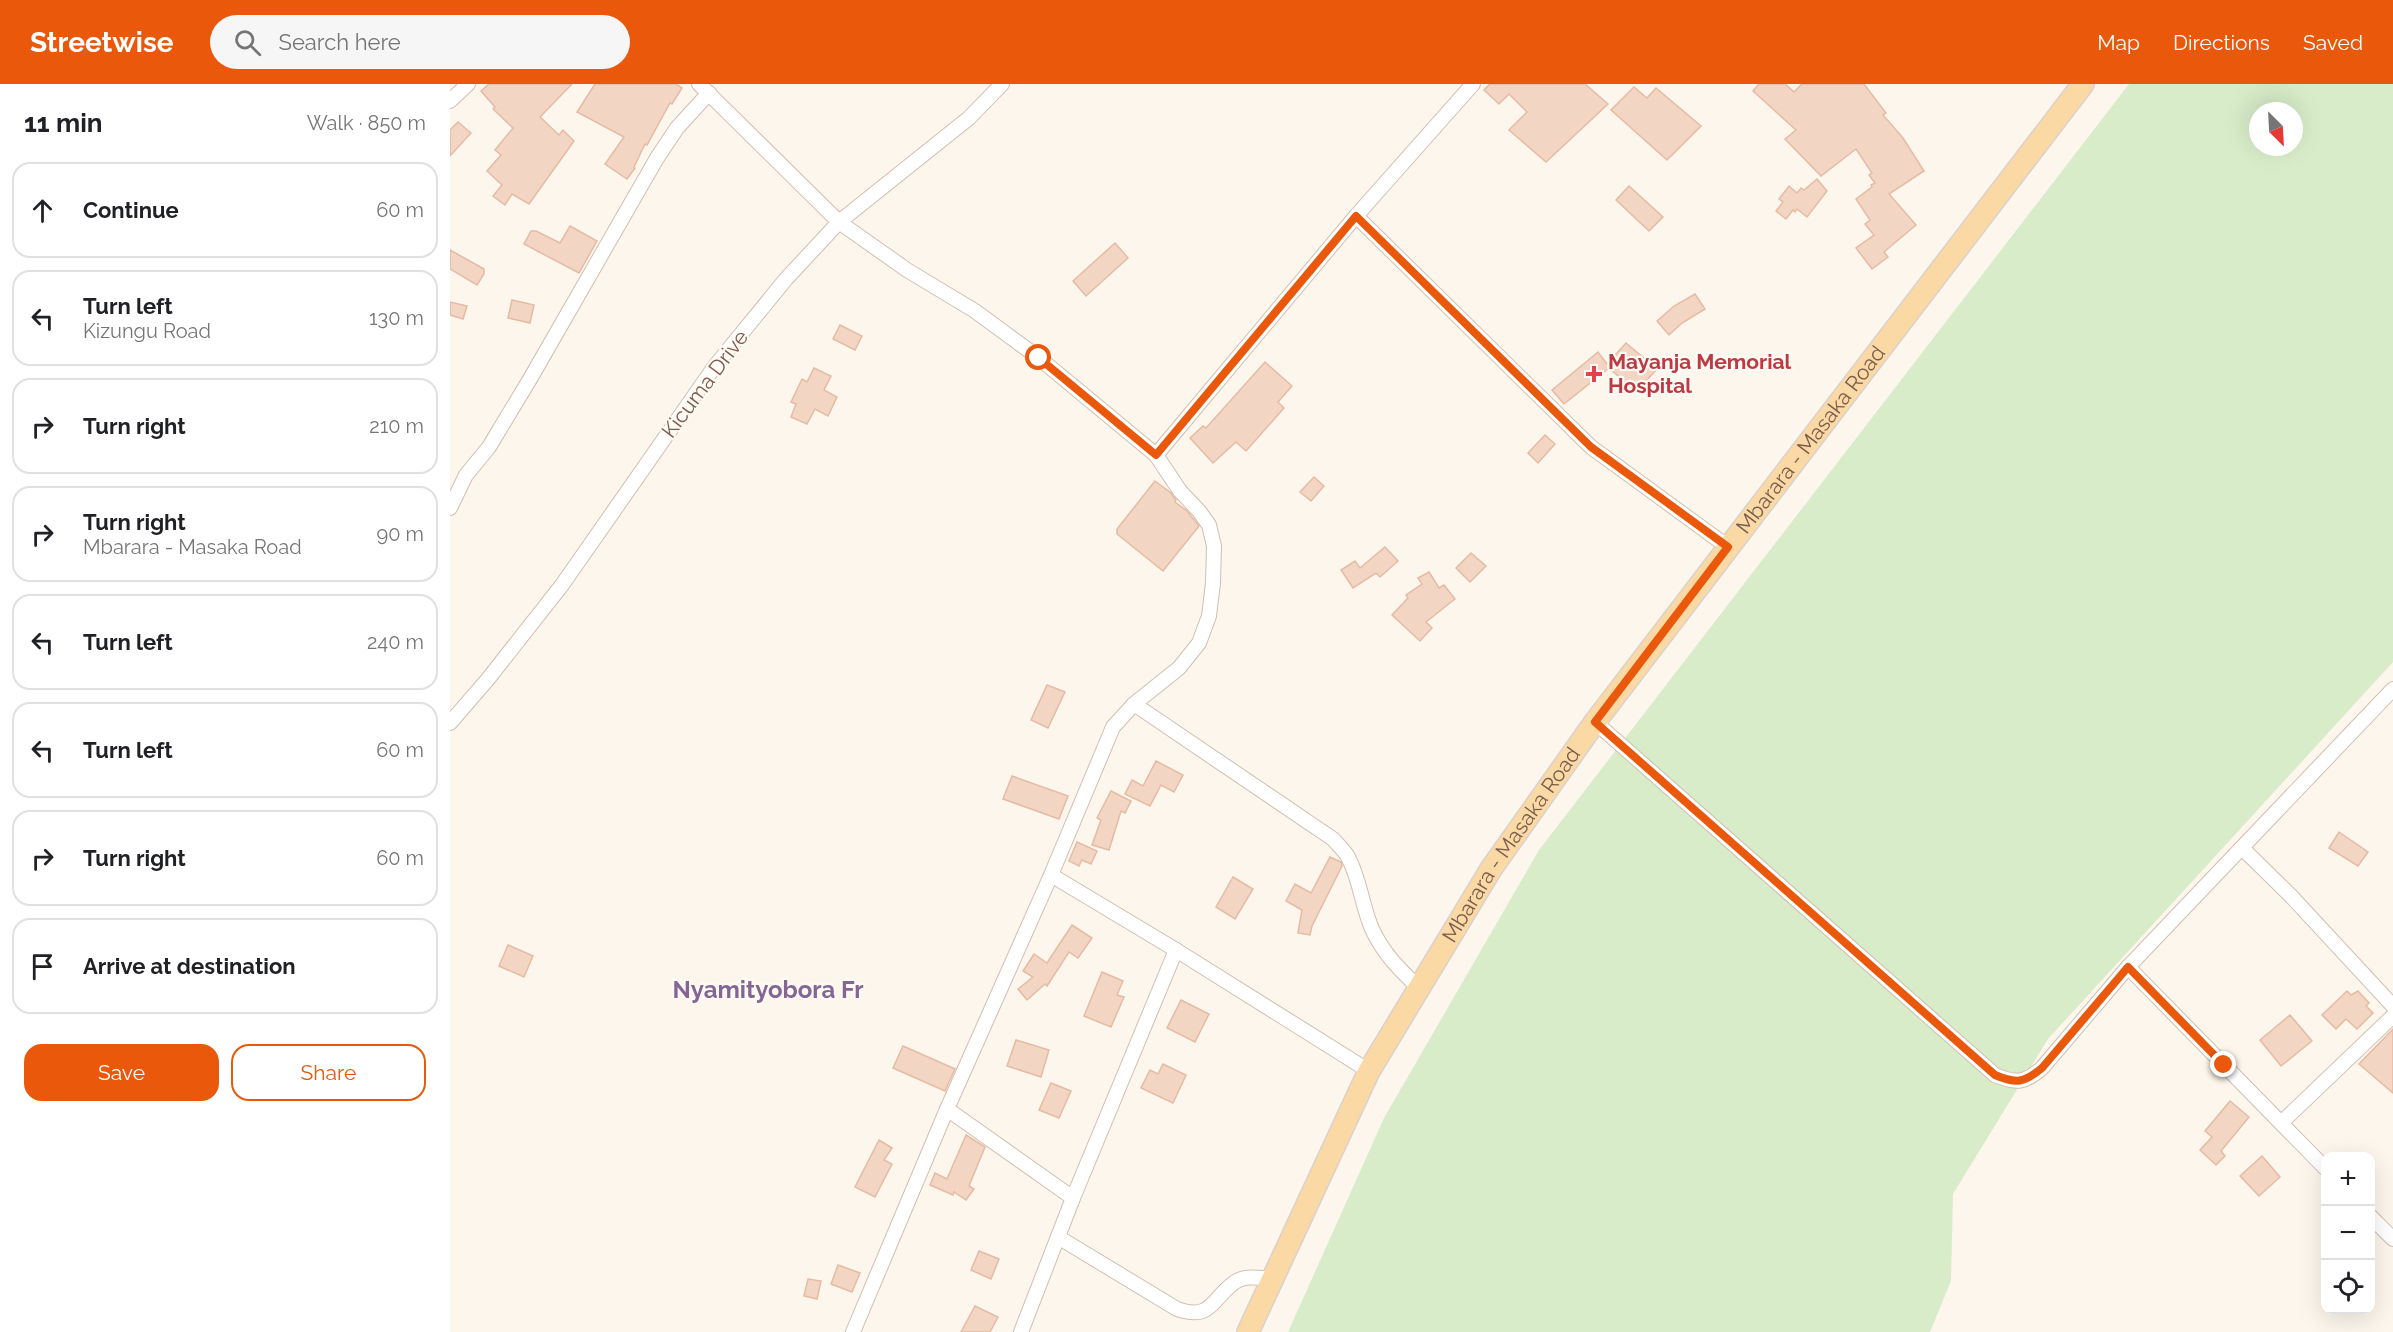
<!DOCTYPE html>
<html lang="en">
<head>
<meta charset="utf-8">
<style>
  body { margin:0; font-family:Raleway,sans-serif; background:#f6f6f6; color:#202124 }
  .controls { position:absolute; right:18px; bottom:18px; display:grid; overflow:hidden; border-radius:12px; box-shadow:0 6px 24px #0002 }
  .controls button { width:54px; height:54px; display:grid; place-items:center; padding:0; border:0; border-bottom:2px solid #e0e0e0; background:#fff; color:#202124; font:30px sans-serif }
  .compass { position:absolute; left:1799px; top:18px; width:54px; height:54px; border-radius:50%; background:#fff; box-shadow:0 6px 24px #0002; rotate:156deg }
  .stop { position:absolute; width:18px; height:18px; margin:-14px; border:4px solid #ea580c; border-radius:50%; background:#fff }
  .stop.end { background:#ea580c; border-color:#fff; box-shadow:0 2px 6px #0008 }
  .list { margin:0; padding:0; list-style:none }
  h2 { display:flex; justify-content:space-between; align-items:center; height:78px; margin:0; padding:0 24px; font-size:26px }
  h2 small { font-size:20px; font-weight:400; color:#757577 }
  .list li { display:grid; grid-template-columns:39px 1fr auto; gap:18px; align-items:center; box-sizing:border-box; height:96px; margin:0 12px 12px; padding:0 12px; border:2px solid #e0e0e0; border-radius:18px }
  .list b { display:block; font-size:22px; white-space:nowrap }
  .list p { margin:0; font-size:20px; white-space:nowrap; color:#757577 }
  .list em { font-size:20px; font-style:normal; color:#757577 }
  .actions { display:flex; gap:12px; padding:18px 24px }
  .actions a { flex:1; padding:14px 0; border:2px solid #ea580c; border-radius:18px; text-align:center; font-size:21px; color:#ea580c }
  .actions .main { background:#ea580c; color:#fff }
  .icon { flex:none; width:33px; height:33px; fill:none; stroke:currentColor; stroke-width:2; stroke-linecap:round; stroke-linejoin:round }
  .map { position:relative; flex:none; width:1943px; height:1248px; overflow:hidden }
  header { display:flex; align-items:center; gap:36px; box-sizing:border-box; height:84px; padding:0 30px; background:#ea580c; color:#fff }
  header strong { font-size:28px }
  nav { display:flex; gap:33px; margin-inline-start:auto; font-size:21px }
  .search { width:420px; height:54px; background:#f6f6f6; display:flex; align-items:center; gap:15px; box-sizing:border-box; padding:0 21px; border-radius:33px; color:#757577; font-size:22px }
  main { display:flex }
  aside { flex:1; background:#fff }
  .map>svg:first-child { display:block }
</style>
</head>
<body>
<header>
<strong>Streetwise</strong>
<div class="search"><svg class="icon" aria-label="search" viewBox="0 0 24 24"><circle cx="10" cy="10" r="6"/><path d="M15 15l6 6"/></svg>Search here</div>
<nav><a>Map</a><a>Directions</a><a>Saved</a></nav>
</header>
<main>
<aside>
<h2>11 min<small>Walk · 850 m</small></h2>
<ul class="list">
<li><svg class="icon" aria-label="ahead" viewBox="0 0 24 24"><path d="M12 20V5M6 11l6-6 6 6"/></svg><div><b>Continue</b></div><em>60 m</em></li>
<li><svg class="icon" aria-label="left" viewBox="0 0 24 24"><path d="M17 20v-9H6M10 6l-5 5 5 5"/></svg><div><b>Turn left</b><p>Kizungu Road</p></div><em>130 m</em></li>
<li><svg class="icon" aria-label="right" viewBox="0 0 24 24"><path d="M7 20v-9h11M14 6l5 5-5 5"/></svg><div><b>Turn right</b></div><em>210 m</em></li>
<li><svg class="icon" aria-label="right" viewBox="0 0 24 24"><path d="M7 20v-9h11M14 6l5 5-5 5"/></svg><div><b>Turn right</b><p>Mbarara - Masaka Road</p></div><em>90 m</em></li>
<li><svg class="icon" aria-label="left" viewBox="0 0 24 24"><path d="M17 20v-9H6M10 6l-5 5 5 5"/></svg><div><b>Turn left</b></div><em>240 m</em></li>
<li><svg class="icon" aria-label="left" viewBox="0 0 24 24"><path d="M17 20v-9H6M10 6l-5 5 5 5"/></svg><div><b>Turn left</b></div><em>60 m</em></li>
<li><svg class="icon" aria-label="right" viewBox="0 0 24 24"><path d="M7 20v-9h11M14 6l5 5-5 5"/></svg><div><b>Turn right</b></div><em>60 m</em></li>
<li><svg class="icon" aria-label="arrive" viewBox="0 0 24 24"><path d="M6 21V4h12l-3 4 3 4H6"/></svg><div><b>Arrive at destination</b></div></li>
</ul>
<div class="actions"><a class="main">Save</a><a>Share</a></div>
</aside>
<div class="map">
<svg width="1943" height="1248" viewBox="0 0 1943 1248">
  <rect width="100%" height="100%" fill="#fdf6ec"/>
  <path fill="#d8ecc9" fill-rule="evenodd" d="M 1679,0 L 1943,0 L 1943,578 L 1598,955 L 1503,1110 L 1501,1197 L 1480,1248 L 838,1248 L 934,1034 L 1089,766 ZM 1808,27 L 1844,27 L 1844,63 L 1808,63 Z"/>
  <g fill="#f3d5c3" stroke="#e6bba3" stroke-width="1.5">
    <path d="M 39,0 L 122,0 L 90,33 L 109,51 L 113,46 L 124,57 L 79,120 L 62,110 L 55,121 L 43,112 L 52,101 L 37,87 L 51,71 L 45,66 L 63,44 L 43,25 L 45,23 L 31,7 Z"/>
    <path d="M 145,0 L 226,0 L 232,4 L 222,20 L 220,19 L 197,61 L 195,60 L 184,83 L 185,84 L 177,95 L 155,80 L 174,53 L 127,28 Z"/>
    <path d="M 1040,0 L 1135,0 L 1158,20 L 1096,78 L 1059,46 L 1077,28 L 1059,10 L 1049,20 L 1034,6 Z"/>
    <path d="M 1309,0 L 1335,0 L 1344,8 L 1352,0 L 1414,0 L 1436,29 L 1433,31 L 1453,54 L 1474,87 L 1439,110 L 1466,141 L 1434,168 L 1438,173 L 1422,185 L 1406,164 L 1424,151 L 1415,140 L 1420,136 L 1406,115 L 1422,103 L 1421,101 L 1425,99 L 1419,91 L 1422,89 L 1406,65 L 1371,92 L 1335,55 L 1346,46 L 1303,7 Z"/>
    <path d="M 1184,3 L 1197,14 L 1206,4 L 1251,42 L 1217,76 L 1161,26 Z"/>
    <path d="M 8,38 L 21,49 L 0,72 L 0,46 Z"/>
    <path d="M 1367,95 L 1377,107 L 1357,133 L 1347,125 L 1345,128 L 1343,126 L 1336,135 L 1326,127 L 1333,118 L 1329,115 L 1339,102 L 1347,109 L 1351,104 L 1354,106 Z"/>
    <path d="M 1179,102 L 1213,133 L 1199,147 L 1166,116 Z"/>
    <path d="M 120,142 L 147,157 L 129,189 L 74,160 L 81,147 L 86,147 L 110,159 Z"/>
    <path d="M 665,159 L 678,174 L 636,212 L 623,197 Z"/>
    <path d="M 0,166 L 34,185 L 34,190 L 27,201 L 0,185 Z"/>
    <path d="M 1245,210 L 1255,225 L 1232,239 L 1219,251 L 1207,237 L 1224,222 Z"/>
    <path d="M 62,216 L 84,221 L 80,239 L 58,234 Z"/>
    <path d="M 0,218 L 17,222 L 13,235 L 0,231 Z"/>
    <path d="M 390,241 L 412,252 L 405,266 L 383,255 Z"/>
    <path d="M 1176,259 L 1207,285 L 1186,308 L 1159,284 L 1114,320 L 1102,306 L 1148,268 L 1157,280 Z"/>
    <path d="M 815,278 L 842,302 L 828,318 L 834,324 L 796,367 L 786,358 L 763,379 L 740,354 L 753,342 L 756,344 Z"/>
    <path d="M 364,284 L 381,292 L 374,306 L 387,313 L 378,332 L 365,325 L 357,340 L 341,333 L 346,320 L 341,318 L 352,295 L 357,298 Z"/>
    <path d="M 1095,351 L 1105,360 L 1088,379 L 1078,369 Z"/>
    <path d="M 864,393 L 874,402 L 861,417 L 850,408 Z"/>
    <path d="M 705,397 L 721,409 L 726,416 L 725,418 L 737,427 L 749,442 L 713,487 L 667,450 L 667,445 Z"/>
    <path d="M 935,463 L 948,477 L 930,493 L 926,489 L 903,504 L 891,486 L 905,477 L 910,484 Z"/>
    <path d="M 1021,469 L 1036,482 L 1020,498 L 1006,484 Z"/>
    <path d="M 979,488 L 989,504 L 994,501 L 1005,515 L 976,538 L 982,544 L 970,557 L 942,531 L 958,514 L 956,511 L 972,500 L 968,494 Z"/>
    <path d="M 597,601 L 615,608 L 598,644 L 581,636 Z"/>
    <path d="M 706,677 L 733,691 L 724,708 L 711,701 L 700,722 L 675,710 L 682,696 L 693,702 Z"/>
    <path d="M 562,692 L 618,712 L 609,735 L 553,715 Z"/>
    <path d="M 661,707 L 681,717 L 675,729 L 671,727 L 659,766 L 642,761 L 651,736 L 647,734 Z"/>
    <path d="M 1889,748 L 1918,768 L 1908,782 L 1879,764 Z"/>
    <path d="M 627,758 L 647,767 L 641,780 L 632,776 L 629,782 L 619,777 Z"/>
    <path d="M 880,773 L 891,778 L 892,782 L 862,842 L 860,851 L 848,849 L 852,826 L 836,817 L 845,800 L 861,809 Z"/>
    <path d="M 783,793 L 803,805 L 785,835 L 766,823 Z"/>
    <path d="M 622,841 L 642,854 L 628,874 L 619,868 L 597,902 L 595,900 L 577,916 L 568,905 L 583,893 L 573,887 L 584,870 L 597,879 Z"/>
    <path d="M 58,861 L 83,872 L 74,893 L 49,882 Z"/>
    <path d="M 652,888 L 673,897 L 667,911 L 674,913 L 661,943 L 634,932 Z"/>
    <path d="M 1897,907 L 1901,911 L 1908,907 L 1919,919 L 1916,922 L 1923,929 L 1907,945 L 1896,935 L 1886,945 L 1872,931 Z"/>
    <path d="M 731,916 L 759,930 L 745,958 L 717,944 Z"/>
    <path d="M 1840,931 L 1862,957 L 1831,982 L 1810,956 Z"/>
    <path d="M 1943,945 L 1943,1009 L 1909,980 Z"/>
    <path d="M 566,956 L 599,966 L 591,993 L 557,982 Z"/>
    <path d="M 453,962 L 505,985 L 495,1007 L 443,984 Z"/>
    <path d="M 713,980 L 736,991 L 723,1019 L 691,1004 L 700,986 L 708,990 Z"/>
    <path d="M 601,999 L 621,1007 L 609,1034 L 589,1026 Z"/>
    <path d="M 1780,1017 L 1799,1033 L 1771,1067 L 1775,1072 L 1766,1081 L 1750,1066 L 1762,1053 L 1755,1047 Z"/>
    <path d="M 516,1051 L 535,1063 L 519,1102 L 524,1105 L 516,1116 L 504,1108 L 503,1111 L 480,1101 L 485,1089 L 497,1095 Z"/>
    <path d="M 429,1056 L 442,1064 L 434,1076 L 442,1080 L 425,1113 L 405,1103 Z"/>
    <path d="M 1812,1072 L 1830,1093 L 1809,1112 L 1790,1092 Z"/>
    <path d="M 529,1167 L 549,1175 L 541,1195 L 521,1186 Z"/>
    <path d="M 388,1181 L 410,1189 L 402,1208 L 381,1200 Z"/>
    <path d="M 358,1195 L 371,1197 L 367,1215 L 354,1212 Z"/>
    <path d="M 525,1222 L 548,1233 L 540,1248 L 511,1248 Z"/>
  </g>
  <g fill="none" stroke-linecap="round" stroke-linejoin="round">
    <defs>
      <g id="street">
        <path d="M 249,0 L 389,138 L 457,186 L 525,227 L 589,274 L 706,371 L 730,407 L 749,427 L 759,441 L 764,462 L 763,499 L 759,532 L 749,559 L 729,584 L 684,620 L 663,643 L 601,791 L 497,1025 L 403,1248"/>
        <path d="M 0,17 L 18,0"/>
        <path d="M 906,132 L 1141,363 L 1278,463"/>
        <path d="M 706,371 L 906,132 L 1023,0"/>
        <path d="M 0,424 L 16,391 L 39,363 L 80,295 L 207,74 L 227,44 L 259,9"/>
        <path d="M 684,620 L 883,755 C 888,761 895,767 898,773 C 910,795 912,822 922,845 C 933,869 949,885 968,903"/>
        <path d="M 1145,638 L 1545,991 C 1566,1000 1575,999 1592,984 L 1678,883 L 1943,605"/>
        <path d="M 0,639 L 38,595 L 112,501 L 265,282 L 336,195 L 389,138 L 519,34 L 552,0"/>
        <path d="M 1792,764 L 1841,812 L 1943,922"/>
        <path d="M 601,791 L 726,866 L 919,987"/>
        <path d="M 1678,883 L 1876,1085"/>
        <path d="M 497,1025 L 623,1114"/>
        <path d="M 1831,1039 L 1943,932"/>
        <path d="M 1920,1132 L 1943,1155"/>
        <path d="M 608,1153 L 727,1225 C 762,1237 761,1215 785,1198 C 795,1191 811,1194 822,1195"/>
        <path d="M 571,1248 L 623,1114 L 726,866"/>
      </g>
      <g id="primary">
        <path id="s1" d="M 798,1248 L 919,987 L 1041,785 L 1145,638 L 1633,0"/>
      </g>
    </defs>
    <use href="#street" stroke="#d1beb0" stroke-width="16"/>
    <use href="#primary" stroke="#dad1cd" stroke-width="24"/>
    <use href="#street" stroke="#fff" stroke-width="14"/>
    <use href="#primary" stroke="#fbd9a5" stroke-width="21"/>
  </g>
  <g fill="none" stroke-linecap="round" stroke-linejoin="round">
    <path stroke="#ea580c" stroke-width="8" d="M 589,274 L 706,371 L 906,132 L 1141,363 L 1278,463 L 1145,638 L 1545,991 C 1566,1000 1574,999 1592,984 L 1678,883 L 1774,981"/>
  </g>
  <path fill="#e0444e" stroke="#fffaf3" stroke-width="2" d="M1141 281h6v6h6v6h-6v6h-6v-6h-6v-6h6z"/>
  <g text-anchor="middle" stroke-width="4.5" stroke-linejoin="round" paint-order="stroke">
    <g font-size="21" font-weight="bold" fill="#be3a42" stroke="#fffaf3" text-anchor="start">
      <text x="1158" y="285">Mayanja Memorial<tspan x="1158" dy="24">Hospital</tspan></text>
    </g>
    <g font-size="21" fill="#7a5c4d" stroke="#fffaf3">
      <text transform="translate(255 300) rotate(-53)" y="7">Kicuma Drive</text>
      <text dy="7" stroke="none"><textPath href="#s1" startOffset="1059">Mbarara - Masaka Road</textPath></text>
      <text dy="7" stroke="none"><textPath href="#s1" startOffset="555">Mbarara - Masaka Road</textPath></text>
    </g>
    <g font-size="24" font-weight="bold" fill="#846695" stroke="#fffaf3">
      <text x="318" y="914">Nyamityobora Fr</text>
    </g>
  </g>
</svg>
<div class="controls">
<button>+</button>
<button>−</button>
<button><svg class="icon" aria-label="locate" viewBox="0 0 24 24"><circle cx="12" cy="12" r="6"/><path d="M12 2v4M12 18v4M2 12h4M18 12h4"/></svg></button>
</div>
<svg class="compass" viewBox="-18 -18 36 36"><path d="M0-13l5 13h-10z" fill="#e53935"/><path d="M0 13l5-13h-10z" fill="#757577"/></svg>
<div class="stop" style="left:589px;top:274px"></div>
<div class="stop end" style="left:1774px;top:981px"></div>
</div>
</main>
</body>
</html>
